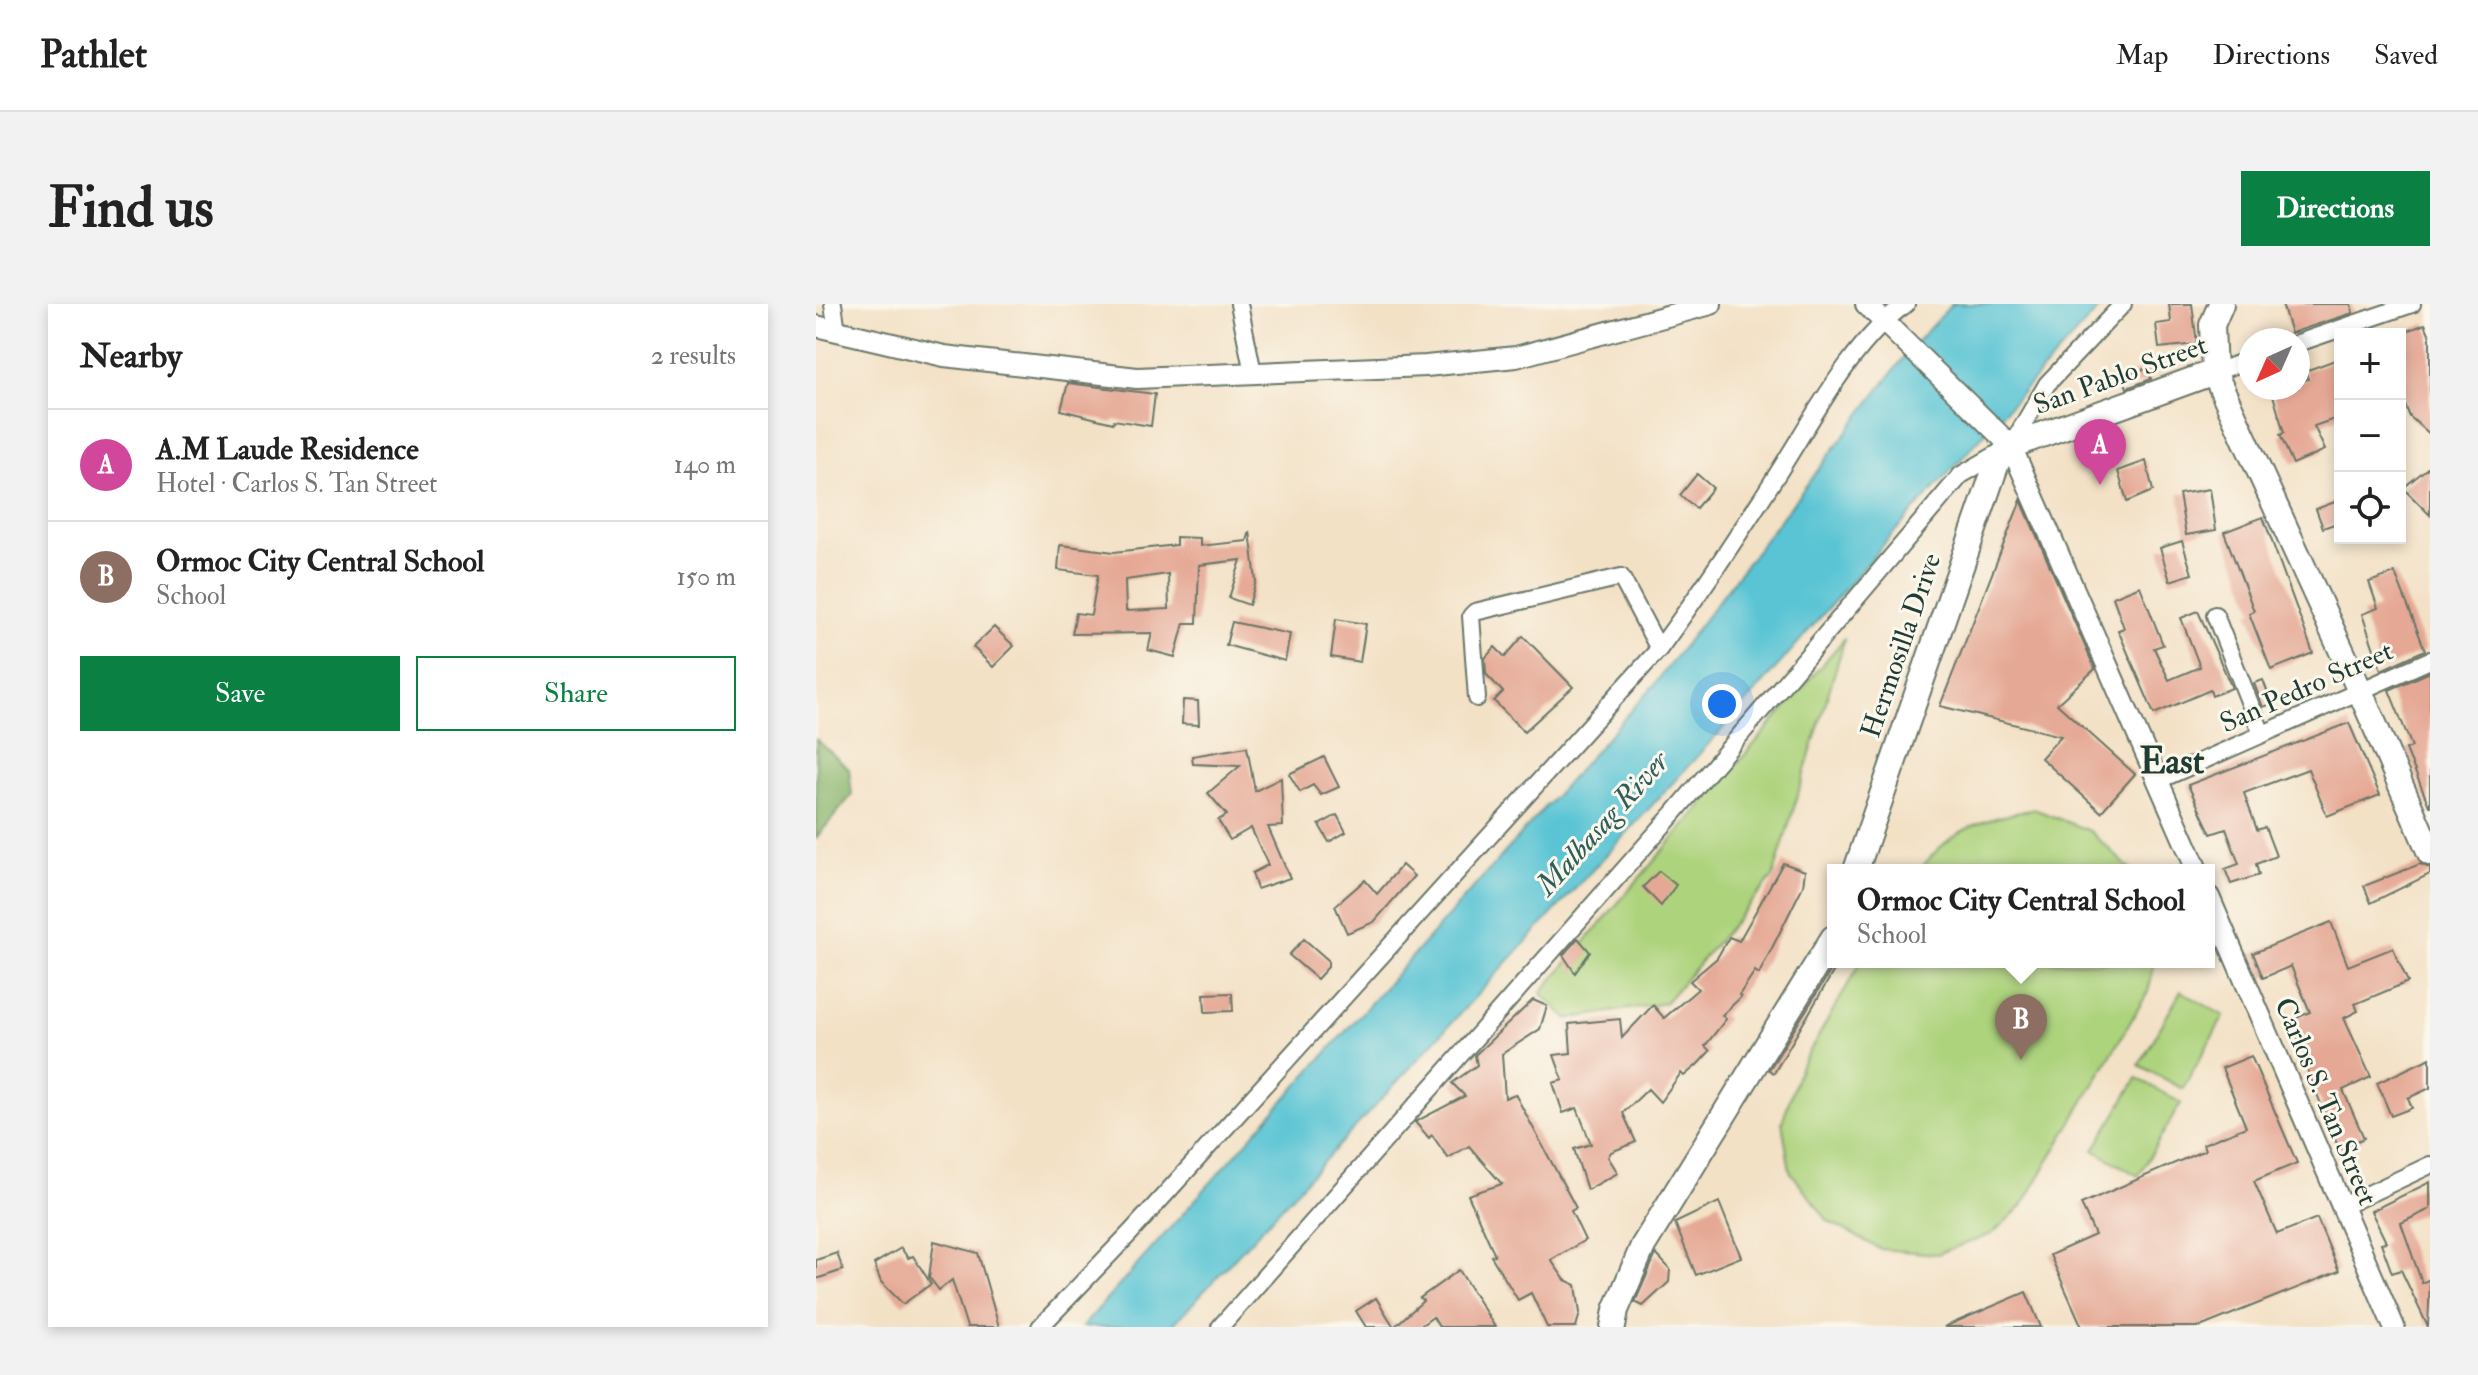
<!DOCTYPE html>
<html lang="en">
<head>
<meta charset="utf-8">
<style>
  body { margin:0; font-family:"IM FELL Double Pica",serif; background:#f2f2f2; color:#222 }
  .controls { position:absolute; right:24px; top:24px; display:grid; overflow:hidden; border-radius:0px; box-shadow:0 4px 12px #0003 }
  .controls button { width:72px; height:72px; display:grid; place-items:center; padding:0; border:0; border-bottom:2px solid #e0e0e0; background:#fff; color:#222; font:40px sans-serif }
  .compass { position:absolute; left:1422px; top:24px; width:72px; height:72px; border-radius:50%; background:#fff; box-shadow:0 4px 12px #0003; rotate:225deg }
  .you { position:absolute; left:906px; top:400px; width:28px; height:28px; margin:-20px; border:6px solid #fff; border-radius:50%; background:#1a73e8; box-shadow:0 0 0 12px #1a73e833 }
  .badge { display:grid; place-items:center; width:52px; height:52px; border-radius:50%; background:#0b8043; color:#fff; font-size:26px; font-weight:700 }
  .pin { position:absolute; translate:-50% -66px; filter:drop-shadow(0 2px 4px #0008) }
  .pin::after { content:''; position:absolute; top:42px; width:28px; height:24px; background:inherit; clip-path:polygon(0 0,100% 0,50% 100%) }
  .popup { position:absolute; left:1011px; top:560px; width:388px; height:104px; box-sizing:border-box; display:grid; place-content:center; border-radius:0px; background:#fff; filter:drop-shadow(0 2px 6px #0005); font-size:26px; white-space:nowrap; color:#767676 }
  .popup b { font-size:30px; color:#222 }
  .popup::after { content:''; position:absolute; left:50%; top:100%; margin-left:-16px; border:16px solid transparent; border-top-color:#fff }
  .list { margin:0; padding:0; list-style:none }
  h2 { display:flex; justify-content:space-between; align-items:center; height:104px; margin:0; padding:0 32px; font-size:34px }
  h2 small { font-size:26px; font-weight:400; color:#767676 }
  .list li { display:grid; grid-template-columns:52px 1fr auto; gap:24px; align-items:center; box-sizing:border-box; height:112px; padding:0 32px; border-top:2px solid #e0e0e0 }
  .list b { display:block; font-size:30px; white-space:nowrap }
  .list p { margin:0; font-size:26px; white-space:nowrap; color:#767676 }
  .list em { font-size:26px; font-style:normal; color:#767676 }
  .actions { display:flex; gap:16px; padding:24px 32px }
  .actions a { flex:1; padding:18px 0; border:2px solid #0b8043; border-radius:0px; text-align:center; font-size:28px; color:#0b8043 }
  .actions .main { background:#0b8043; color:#fff }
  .icon { flex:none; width:44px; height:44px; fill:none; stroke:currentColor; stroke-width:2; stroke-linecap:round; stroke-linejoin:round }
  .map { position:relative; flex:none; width:1614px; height:1023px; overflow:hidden; border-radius:0px }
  header { display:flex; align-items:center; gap:48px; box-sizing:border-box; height:112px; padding:0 40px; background:#fff; border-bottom:2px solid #e0e0e0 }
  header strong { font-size:38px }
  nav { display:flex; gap:44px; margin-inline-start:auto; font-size:28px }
  .intro { display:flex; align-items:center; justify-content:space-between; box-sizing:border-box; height:192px; padding:0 48px }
  h1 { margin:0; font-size:56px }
  .button { padding:20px 36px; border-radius:0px; background:#0b8043; color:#fff; font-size:28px; font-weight:700 }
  main { display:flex; gap:48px; padding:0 48px }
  aside { flex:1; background:#fff; border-radius:0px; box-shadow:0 4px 12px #0003 }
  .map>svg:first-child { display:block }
</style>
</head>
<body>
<header>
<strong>Pathlet</strong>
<nav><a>Map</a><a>Directions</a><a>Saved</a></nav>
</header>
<div class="intro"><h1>Find us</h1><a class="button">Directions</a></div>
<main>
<aside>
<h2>Nearby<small>2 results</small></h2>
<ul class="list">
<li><span class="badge" style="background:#d1479c">A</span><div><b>A.M Laude Residence</b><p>Hotel · Carlos S. Tan Street</p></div><em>140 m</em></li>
<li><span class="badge" style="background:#8d6e63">B</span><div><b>Ormoc City Central School</b><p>School</p></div><em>150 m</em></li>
</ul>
<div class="actions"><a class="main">Save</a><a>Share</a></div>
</aside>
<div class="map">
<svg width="1614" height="1023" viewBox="0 0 1614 1023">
  <rect width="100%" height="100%" fill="#fbf7ec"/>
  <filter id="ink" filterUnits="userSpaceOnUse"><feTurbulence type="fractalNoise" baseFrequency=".0125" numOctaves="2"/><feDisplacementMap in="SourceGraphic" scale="16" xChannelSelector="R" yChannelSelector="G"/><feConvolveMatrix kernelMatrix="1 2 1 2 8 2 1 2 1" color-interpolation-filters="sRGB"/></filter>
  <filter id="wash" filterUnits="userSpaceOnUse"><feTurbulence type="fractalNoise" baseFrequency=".006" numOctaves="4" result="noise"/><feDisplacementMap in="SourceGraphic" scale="32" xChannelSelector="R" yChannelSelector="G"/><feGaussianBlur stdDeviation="1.8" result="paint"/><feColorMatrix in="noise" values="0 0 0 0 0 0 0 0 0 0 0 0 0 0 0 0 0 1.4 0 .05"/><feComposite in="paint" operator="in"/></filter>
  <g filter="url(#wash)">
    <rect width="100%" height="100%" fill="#f3e1c6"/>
    <g fill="#add37d" stroke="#668858" stroke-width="2">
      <path d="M 1029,334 L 957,573 L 849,699 L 752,715 L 725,689 Z"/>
      <path d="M 1218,505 L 1274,527 L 1315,566 L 1104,566 C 1137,522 1167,516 1218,505 Z"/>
      <path d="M 1045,658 L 1339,658 L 1332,688 L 1206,902 L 1176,930 L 1121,950 L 1064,945 L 1012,917 L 974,867 L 966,818 L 984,764 Z"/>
      <path d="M 1365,687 L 1408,712 L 1367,785 L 1323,761 Z"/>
      <path d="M 1321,774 L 1365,799 L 1322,872 L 1278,846 Z"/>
    </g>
    <path fill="#8ab56c" stroke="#547950" stroke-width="2" d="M 0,435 L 33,465 L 36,491 L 0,534 Z"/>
    <path fill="#5ac4d4" stroke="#3c8084" stroke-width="2" d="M 1136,0 L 1287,0 L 1074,233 L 922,408 L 355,1023 L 266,1023 L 838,381 L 1095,44 Z"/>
    <g id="blocks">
      <g fill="#e5a894" fill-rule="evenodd">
        <path d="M 1353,0 L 1376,0 L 1381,40 L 1343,44 L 1340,20 L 1355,18 Z"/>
        <path d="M 1466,0 L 1535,0 L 1537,9 L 1475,29 Z"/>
        <path d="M 1609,20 L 1614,32 L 1614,130 L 1594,113 L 1584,89 L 1584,30 Z"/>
        <path d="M 1519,56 L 1524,69 L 1524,113 L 1498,122 L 1509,146 L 1477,160 L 1464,131 L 1468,129 L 1455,84 L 1482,84 L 1482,78 L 1492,75 L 1489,67 Z"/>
        <path d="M 1332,64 L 1335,75 L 1311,84 L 1307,72 Z"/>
        <path d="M 252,79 L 339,90 L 335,122 L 298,116 L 297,119 L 245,106 Z"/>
        <path d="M 1330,157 L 1337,187 L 1311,198 L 1302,167 Z"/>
        <path d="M 1614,162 L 1614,211 L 1587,184 Z"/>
        <path d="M 881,170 L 897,184 L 880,204 L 864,191 Z"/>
        <path d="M 1394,185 L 1400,226 L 1370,231 L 1363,190 Z"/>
        <path d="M 1205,196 L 1279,365 L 1241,400 L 1319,470 L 1285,508 L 1225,454 L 1245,432 L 1124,402 Z"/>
        <path d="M 1524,196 L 1524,218 L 1507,224 L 1500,205 Z"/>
        <path d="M 1447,213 L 1497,349 L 1455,366 L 1433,309 L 1438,307 L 1408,228 Z"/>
        <path d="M 434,227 L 440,277 L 433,301 L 413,294 L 425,256 L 383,261 L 381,319 L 368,319 L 359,353 L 332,346 L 336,329 L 256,330 L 260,309 L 275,311 L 282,271 L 242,266 L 244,241 L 298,248 L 360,241 L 360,233 L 384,234 L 384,242 L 431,237 ZM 352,270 L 353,305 L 310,307 L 309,276 Z"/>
        <path d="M 1366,237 L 1376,270 L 1354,277 L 1344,244 Z"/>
        <path d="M 1579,269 L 1609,346 L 1565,366 L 1546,310 L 1562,304 L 1553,278 Z"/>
        <path d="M 1324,282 L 1347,341 L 1338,344 L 1353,376 L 1384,363 L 1365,314 L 1382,307 L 1416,384 L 1396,392 L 1394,386 L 1338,410 L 1302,326 L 1308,324 L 1297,293 Z"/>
        <path d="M 520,315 L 550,320 L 544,358 L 515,353 Z"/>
        <path d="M 416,318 L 474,330 L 469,357 L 410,341 Z"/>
        <path d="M 178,323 L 198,342 L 177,363 L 157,343 Z"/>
        <path d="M 707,332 L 757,383 L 708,428 L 678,397 L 687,388 L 670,370 L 669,354 L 679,343 L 689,353 Z"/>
        <path d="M 1614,368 L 1614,502 L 1613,502 L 1590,445 L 1596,443 L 1573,386 Z"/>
        <path d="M 1447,376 L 1456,400 L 1447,403 L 1438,379 Z"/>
        <path d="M 367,396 L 382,397 L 383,421 L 366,420 Z"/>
        <path d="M 1533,419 L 1564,491 L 1511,512 L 1492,465 L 1428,489 L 1441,526 L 1449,523 L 1460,552 L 1440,560 L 1443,571 L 1415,580 L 1409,565 L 1423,560 L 1410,525 L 1395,530 L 1372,481 Z"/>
        <path d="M 431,443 L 439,487 L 465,474 L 467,522 L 452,523 L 474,574 L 441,585 L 436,569 L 452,561 L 435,524 L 414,536 L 402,516 L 411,511 L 392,489 L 424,462 L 377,460 L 376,452 Z"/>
        <path d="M 508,453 L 523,483 L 505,491 L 497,481 L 484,488 L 473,470 Z"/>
        <path d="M 521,511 L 530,528 L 513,538 L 503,521 Z"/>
        <path d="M 967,559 L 989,567 L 987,582 L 943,670 L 939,667 L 923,691 L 925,693 L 906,711 L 910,715 L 889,742 L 894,747 L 881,761 L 868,772 L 865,769 L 844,798 L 832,785 L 807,809 L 820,838 L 795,848 L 792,853 L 802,869 L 771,886 L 758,845 L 775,840 L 761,804 L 747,809 L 737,779 L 747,776 L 738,751 L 755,749 L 753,720 L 804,715 L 806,734 L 837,701 L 848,714 L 882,685 L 874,677 L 901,654 L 913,633 L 923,637 Z"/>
        <path d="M 1604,560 L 1614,564 L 1614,570 L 1555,599 L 1548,582 Z"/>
        <path d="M 586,561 L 598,572 L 558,618 L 531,629 L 519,602 L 549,576 L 561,590 Z"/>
        <path d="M 843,567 L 860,581 L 845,602 L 827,583 Z"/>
        <path d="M 1515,618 L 1532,662 L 1577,644 L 1592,678 L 1539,700 L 1542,707 L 1528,714 L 1555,773 L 1527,786 L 1548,834 L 1523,845 L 1489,760 L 1494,758 L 1474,717 L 1494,708 L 1475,662 L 1447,674 L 1437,649 Z"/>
        <path d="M 762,634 L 774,648 L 759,669 L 747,651 Z"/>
        <path d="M 488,635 L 512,656 L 512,663 L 501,675 L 473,651 Z"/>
        <path d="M 1020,658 L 1023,658 L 958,769 L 953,766 Z"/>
        <path d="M 416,689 L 417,707 L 389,708 L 388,690 Z"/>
        <path d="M 717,696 L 731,702 L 724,725 L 686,750 L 689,794 L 699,790 L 760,904 L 755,907 L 769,936 L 735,956 L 749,976 L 760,981 L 764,1009 L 760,1023 L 731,1023 L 715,989 L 702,996 L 675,952 L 679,951 L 652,891 L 686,880 L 653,842 L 632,854 L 616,831 L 613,834 L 599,818 L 649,792 L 636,779 L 661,761 L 659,751 Z"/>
        <path d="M 1435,752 L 1481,859 L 1438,877 L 1461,930 L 1501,914 L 1523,967 L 1384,1023 L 1266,1023 L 1234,951 L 1279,931 L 1265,900 L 1389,846 L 1387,840 L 1430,823 L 1406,764 Z"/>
        <path d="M 1614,754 L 1614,784 L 1592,794 L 1596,804 L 1575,812 L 1561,779 Z"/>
        <path d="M 1614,878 L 1614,905 L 1585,919 L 1606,979 L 1614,975 L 1612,1023 L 1585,966 L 1576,969 L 1565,939 L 1570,938 L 1555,907 Z"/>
        <path d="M 903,898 L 925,953 L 880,971 L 859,919 Z"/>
        <path d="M 118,937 L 162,949 L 183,1023 L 151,1023 L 136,976 L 123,986 L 113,973 Z"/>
        <path d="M 85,944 L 92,954 L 97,952 L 115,980 L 87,1000 L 65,978 L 58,960 Z"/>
        <path d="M 21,949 L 27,966 L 0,975 L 0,956 Z"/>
        <path d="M 840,950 L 854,965 L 853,978 L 827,1002 L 819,998 Z"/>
        <path d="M 643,966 L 679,1023 L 623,1023 L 617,1013 L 603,1023 L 550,1023 L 540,1007 L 560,994 L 578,1023 L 607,997 L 604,994 Z"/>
        <path d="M 1210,988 L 1225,1023 L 1128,1023 Z"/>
      </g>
    </g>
  </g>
  <g filter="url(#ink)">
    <use href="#blocks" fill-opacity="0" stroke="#697667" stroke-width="2"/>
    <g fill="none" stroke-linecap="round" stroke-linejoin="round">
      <defs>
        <g id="minor">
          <path d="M 17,0 L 21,27"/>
          <path d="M 423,0 L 437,69"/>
          <path d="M 1482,39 L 1596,0"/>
          <path d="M 1398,68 L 1434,56"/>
          <path d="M 1399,311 L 1446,430"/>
          <path d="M 661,394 L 655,312 L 659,308 L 805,273 L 843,345"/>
          <path d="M 1343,476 L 1614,356"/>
          <path d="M 1525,903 L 1614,861"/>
          <path d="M 224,1023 L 315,928 L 843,345 C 885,288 924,229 962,169 C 997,114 1037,37 1090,0"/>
          <path d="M 404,1023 L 858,509 L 1145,171 L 1195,142 L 1231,80 L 1307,0"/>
        </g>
        <g id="tertiary">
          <path d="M 1050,0 L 1195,142 L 1381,566"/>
          <path d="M 0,22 L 128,52 L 321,74 L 610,62 L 700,53 L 895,0"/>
          <path d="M 1393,593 L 1578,1023"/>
        </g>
        <g id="secondary">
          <path d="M 1405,0 L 1396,21 L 1398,68 L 1544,387 L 1614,549"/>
          <path d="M 1040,566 L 1182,156 L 1195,142 L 1398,68"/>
          <path d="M 797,1023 L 800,1006 L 827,942 L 1017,634"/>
        </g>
      </defs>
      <use href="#minor" stroke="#697667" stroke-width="20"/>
      <use href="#tertiary" stroke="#697667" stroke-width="24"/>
      <use href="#secondary" stroke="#697667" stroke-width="28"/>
      <use href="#minor" stroke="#fff" stroke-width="16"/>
      <use href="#tertiary" stroke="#fff" stroke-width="20"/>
      <use href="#secondary" stroke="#fff" stroke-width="24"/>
    </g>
  </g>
  <g text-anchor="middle" stroke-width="6" stroke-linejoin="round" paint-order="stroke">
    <g font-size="28" fill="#1f3d34" stroke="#fbf7ec">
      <text transform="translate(1304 70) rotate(-20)" y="10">San Pablo Street</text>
      <text transform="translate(1084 341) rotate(-71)" y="10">Hermosilla Drive</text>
      <text transform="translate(1490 382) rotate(-24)" y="10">San Pedro Street</text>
      <text transform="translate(1511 797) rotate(67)" y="10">Carlos S. Tan Street</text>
    </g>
    <g font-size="30" font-style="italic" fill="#2e5f5c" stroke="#fbf7ec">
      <text transform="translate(786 519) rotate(-48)" y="10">Malbasag River</text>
    </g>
    <g font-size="36" font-weight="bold" fill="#1f3d34" stroke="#fbf7ec">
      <text x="1356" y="469">East</text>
    </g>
  </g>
</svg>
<div class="controls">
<button>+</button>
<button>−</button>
<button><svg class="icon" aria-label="locate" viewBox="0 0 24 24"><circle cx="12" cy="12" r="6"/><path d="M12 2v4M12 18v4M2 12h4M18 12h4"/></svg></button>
</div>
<svg class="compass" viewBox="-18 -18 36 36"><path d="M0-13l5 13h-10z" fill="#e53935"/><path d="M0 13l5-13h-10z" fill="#767676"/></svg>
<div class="you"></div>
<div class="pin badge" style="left:1284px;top:181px;background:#d1479c">A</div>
<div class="pin badge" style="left:1205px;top:756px;background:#8d6e63">B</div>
<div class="popup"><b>Ormoc City Central School</b>School</div>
</div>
</main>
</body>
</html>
